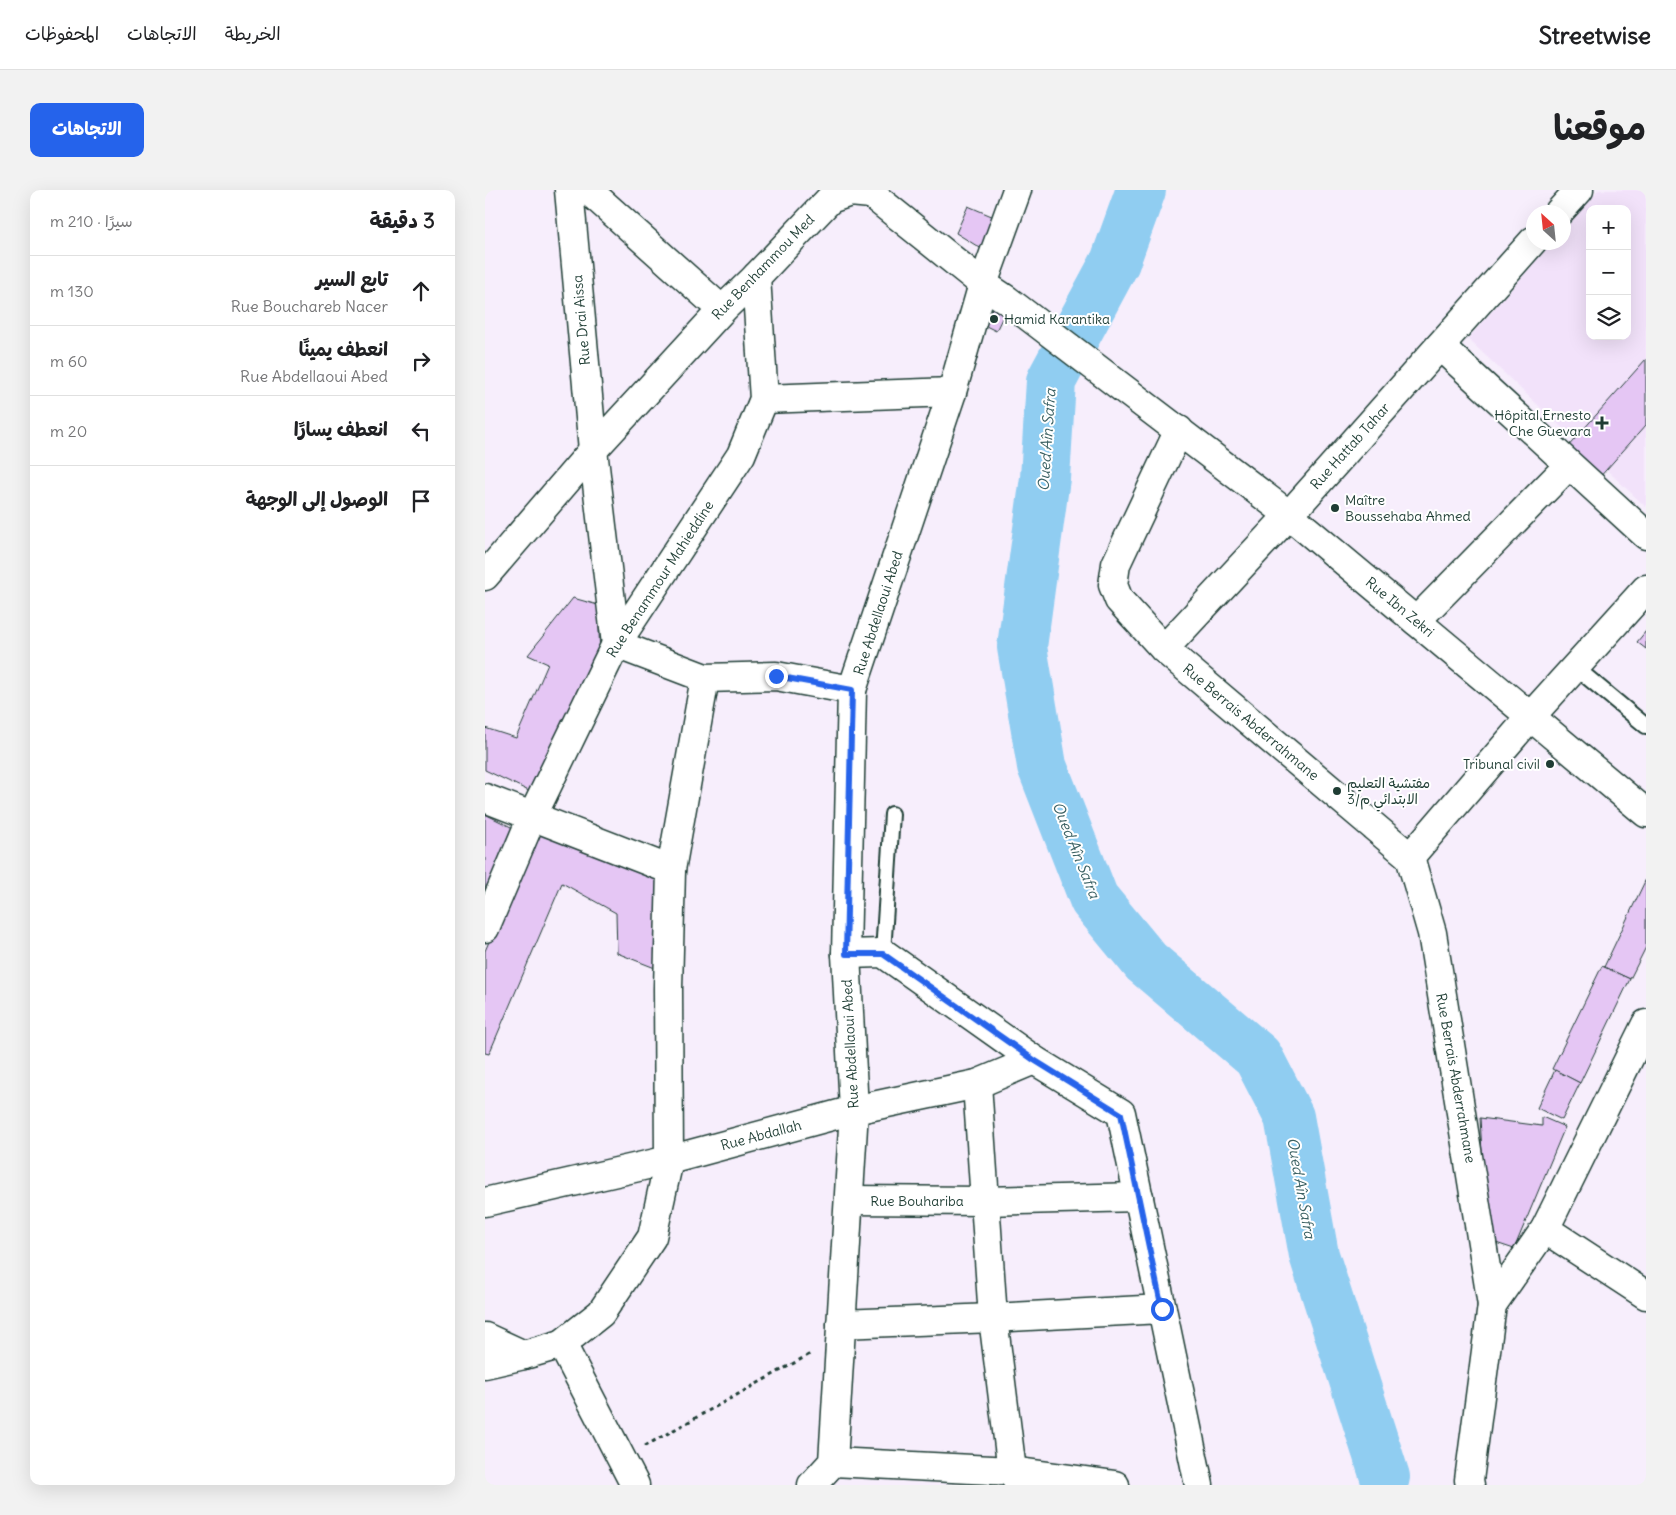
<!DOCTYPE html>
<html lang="ar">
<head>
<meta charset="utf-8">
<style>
  body { margin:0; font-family:Delius,"Playpen Sans Arabic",sans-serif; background:#f2f2f2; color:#202124; direction:rtl }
  .controls { position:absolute; right:15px; top:15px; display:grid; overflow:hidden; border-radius:10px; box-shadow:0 5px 20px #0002 }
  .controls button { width:45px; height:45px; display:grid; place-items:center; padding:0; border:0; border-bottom:1px solid #e0e0e0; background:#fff; color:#202124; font:25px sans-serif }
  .compass { position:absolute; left:1041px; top:15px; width:45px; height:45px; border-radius:50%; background:#fff; box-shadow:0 5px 20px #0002; rotate:333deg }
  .stop { position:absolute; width:15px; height:15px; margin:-11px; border:4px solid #2563eb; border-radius:50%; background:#fff }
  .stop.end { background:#2563eb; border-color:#fff; box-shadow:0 1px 5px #0008 }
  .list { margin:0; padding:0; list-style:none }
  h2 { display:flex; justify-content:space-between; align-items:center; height:65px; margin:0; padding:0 20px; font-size:21px }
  h2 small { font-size:16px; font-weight:400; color:#757577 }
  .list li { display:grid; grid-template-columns:32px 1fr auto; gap:15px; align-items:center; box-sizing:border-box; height:70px; padding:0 20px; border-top:1px solid #e0e0e0 }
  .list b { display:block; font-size:19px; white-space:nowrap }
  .list p { margin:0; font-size:16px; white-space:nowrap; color:#757577 }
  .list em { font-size:16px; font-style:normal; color:#757577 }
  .icon { flex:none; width:28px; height:28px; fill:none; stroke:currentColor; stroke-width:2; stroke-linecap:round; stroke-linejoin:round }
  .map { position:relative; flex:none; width:1161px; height:1295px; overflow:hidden; direction:ltr; border-radius:10px }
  header { display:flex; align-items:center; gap:30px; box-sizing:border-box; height:70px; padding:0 25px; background:#fff; border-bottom:1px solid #e0e0e0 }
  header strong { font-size:24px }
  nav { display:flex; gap:28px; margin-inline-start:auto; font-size:18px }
  .intro { display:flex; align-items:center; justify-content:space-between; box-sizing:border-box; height:120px; padding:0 30px }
  h1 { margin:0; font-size:35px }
  .button { padding:12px 22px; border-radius:10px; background:#2563eb; color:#fff; font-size:18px; font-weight:700 }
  main { display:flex; gap:30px; padding:0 30px }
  aside { flex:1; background:#fff; border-radius:10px; box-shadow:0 5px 20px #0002 }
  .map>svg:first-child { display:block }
</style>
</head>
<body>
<header>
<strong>Streetwise</strong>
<nav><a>الخريطة</a><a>الاتجاهات</a><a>المحفوظات</a></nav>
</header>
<div class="intro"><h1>موقعنا</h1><a class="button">الاتجاهات</a></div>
<main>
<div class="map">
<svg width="1161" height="1295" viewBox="0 0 1161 1295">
  <rect width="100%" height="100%" fill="#f7eefc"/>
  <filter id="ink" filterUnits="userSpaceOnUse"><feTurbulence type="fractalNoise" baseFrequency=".02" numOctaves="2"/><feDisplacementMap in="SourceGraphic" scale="10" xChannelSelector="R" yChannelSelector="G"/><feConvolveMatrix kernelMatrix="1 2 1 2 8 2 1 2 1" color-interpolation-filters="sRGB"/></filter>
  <g filter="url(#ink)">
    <path fill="#f2e2fa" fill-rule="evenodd" d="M 1113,0 L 1161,0 L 1161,317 L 983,149 L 1067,53 L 1078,52 L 1079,40 ZM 1105,19 L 1142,19 L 1142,146 L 1105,146 Z"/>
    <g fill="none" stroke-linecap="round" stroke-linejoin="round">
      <path stroke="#90cdf1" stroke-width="50" d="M 656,0 L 630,72 L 566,191 L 560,288 L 537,457 L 557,576 L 609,709 L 661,772 L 773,867 L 804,927 L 829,1065 L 900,1287"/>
    </g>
    <g fill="#e5c6f4" stroke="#1f3d34">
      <path d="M 483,16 L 516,30 L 500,61 L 471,43 Z"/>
      <path d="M 506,117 L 519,124 L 511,141 L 499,135 Z"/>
      <path d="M 1161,169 L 1161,235 L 1113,289 L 1080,260 Z"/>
      <path d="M 88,408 L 113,415 L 115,467 L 46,602 L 0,580 L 0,538 L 31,548 L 63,474 L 43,465 Z"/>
      <path d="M 1161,441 L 1161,459 L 1152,452 Z"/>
      <path d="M 0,624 L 32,640 L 0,713 Z"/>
      <path d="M 52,641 L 176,685 L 175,780 L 132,763 L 131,723 L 77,693 L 4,864 L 0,863 L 0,761 Z"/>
      <path d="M 1161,689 L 1161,757 L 1145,789 L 1119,777 Z"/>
      <path d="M 1117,776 L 1145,789 L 1095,893 L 1067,879 Z"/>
      <path d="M 1070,880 L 1095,893 L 1077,930 L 1052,918 Z"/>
      <path d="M 1057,927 L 1080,937 L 1029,1059 L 1002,1050 L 995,928 L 1057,936 Z"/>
    </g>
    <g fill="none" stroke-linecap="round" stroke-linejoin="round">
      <defs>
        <g id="service">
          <path d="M 1090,477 L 1161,536"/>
          <path d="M 398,763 L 407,624"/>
        </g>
        <g id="minor">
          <path d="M 84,0 L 108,260 L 131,454 L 220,488 L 291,486 L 367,500"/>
          <path d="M 103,0 L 237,120"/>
          <path d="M 1074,22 L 1094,0"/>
          <path d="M 955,156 L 1161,345"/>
          <path d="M 279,209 L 467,202"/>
          <path d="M 694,240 L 631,374 L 628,395 L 634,410 L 679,459 L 925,667 L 947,743 L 1007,1115"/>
          <path d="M 0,386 L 108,260 L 237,120 L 271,87 L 345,9 L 365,2 L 386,4 L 498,94 L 522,110 L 804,325 L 1161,623"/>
          <path d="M 931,431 L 1084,275"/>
          <path d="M 679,459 L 804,325 L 1048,51"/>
          <path d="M 0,608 L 186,680"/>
          <path d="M 925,667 L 1046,526 L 1161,399"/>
          <path d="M 0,738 L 47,627 L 131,454 L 256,265 L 279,209 L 271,87"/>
          <path d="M 361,764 L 398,763 L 549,870 L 636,923 L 714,1295"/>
          <path d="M 492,894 L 508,1128 L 527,1281 L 534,1295"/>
          <path d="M 364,1010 L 500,1011 L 654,1007"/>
          <path d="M 0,1012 L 184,970 L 369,920 L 492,894 L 549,870"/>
          <path d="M 1060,1039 L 1161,1105"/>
          <path d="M 356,1134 L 508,1128 L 677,1119"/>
          <path d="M 0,1147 L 39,1165"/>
          <path d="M 77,1154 L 116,1123 L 167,1047 L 184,970 L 183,799 L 186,680 L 220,488"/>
          <path d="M 0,1174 L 39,1165 L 77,1154 L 150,1295"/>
          <path d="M 348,1272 L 527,1281 L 630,1295"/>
          <path d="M 327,1295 L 348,1272 L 369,920 L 361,764 L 367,500 L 467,202 L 498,94 L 532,0"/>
        </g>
        <path id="secondary" d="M 985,1295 L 984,1290 L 1007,1115 L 1060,1039 L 1161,834"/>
      </defs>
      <use href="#service" stroke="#1f3d34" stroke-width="18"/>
      <use href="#minor" stroke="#1f3d34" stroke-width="31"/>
      <use href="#secondary" stroke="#1f3d34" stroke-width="31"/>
      <path stroke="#1f3d34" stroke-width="3" stroke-dasharray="4 4" stroke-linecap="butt" d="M 160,1256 L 327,1163"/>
      <use href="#service" stroke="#fff" stroke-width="14"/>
      <use href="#minor" stroke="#fff" stroke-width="28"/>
      <use href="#secondary" stroke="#fff" stroke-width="28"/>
    </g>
  </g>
  <g fill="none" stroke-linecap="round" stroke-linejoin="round" filter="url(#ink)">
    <path stroke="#2563eb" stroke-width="6" d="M 291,486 L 367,500 L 361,764 L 398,764 L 549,870 L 636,924 L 677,1119"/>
  </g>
  <g fill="#1f3d34" stroke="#fff" stroke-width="2">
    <circle cx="509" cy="129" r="5"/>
    <path d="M1114.5 225.5h5v5h5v5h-5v5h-5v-5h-5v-5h5z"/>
    <circle cx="850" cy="318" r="5"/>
    <circle cx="1065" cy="574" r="5"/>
    <circle cx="852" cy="601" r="5"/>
  </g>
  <g text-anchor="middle" stroke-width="4" stroke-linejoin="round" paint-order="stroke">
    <g font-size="14" fill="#1f3d34" stroke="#fff">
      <text transform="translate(278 77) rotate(-46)" y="5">Rue Benhammou Med</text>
      <text transform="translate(96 130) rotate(-95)" y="5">Rue Drai Aissa</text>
      <text transform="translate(865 256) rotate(-48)" y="5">Rue Hattab Tahar</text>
      <text transform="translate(175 389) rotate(-57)" y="5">Rue Benammour Mahieddine</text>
      <text transform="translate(915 417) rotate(40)" y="5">Rue Ibn Zekri</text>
      <text transform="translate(393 423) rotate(-72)" y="5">Rue Abdellaoui Abed</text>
      <text transform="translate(766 532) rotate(40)" y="5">Rue Berrais Abderrahmane</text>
      <text transform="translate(365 854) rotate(-93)" y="5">Rue Abdellaoui Abed</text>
      <text transform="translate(971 888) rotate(80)" y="5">Rue Berrais Abderrahmane</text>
      <text transform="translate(276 945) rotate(-15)" y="5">Rue Abdallah</text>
      <text x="432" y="1016">Rue Bouhariba</text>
    </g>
    <g font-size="14" fill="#1f3d34" stroke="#fff" text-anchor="start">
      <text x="519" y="134">Hamid Karantika</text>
      <text x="1106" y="230" text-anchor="end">Hôpital Ernesto<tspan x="1106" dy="16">Che Guevara</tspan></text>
      <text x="860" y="315">Maître<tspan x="860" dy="16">Boussehaba Ahmed</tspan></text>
      <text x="1055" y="579" text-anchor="end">Tribunal civil</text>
      <text x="862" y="598">مفتشية التعليم<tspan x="862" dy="16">الابتدائي م/3</tspan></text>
    </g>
    <g font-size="15" font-style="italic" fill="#3b6163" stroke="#fff">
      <text transform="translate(562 250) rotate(-86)" y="5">Oued Aîn Safra</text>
      <text transform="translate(591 660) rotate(68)" y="5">Oued Aîn Safra</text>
      <text transform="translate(816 998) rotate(80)" y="5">Oued Aîn Safra</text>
    </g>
  </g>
</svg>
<div class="controls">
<button>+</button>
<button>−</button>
<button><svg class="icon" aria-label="layers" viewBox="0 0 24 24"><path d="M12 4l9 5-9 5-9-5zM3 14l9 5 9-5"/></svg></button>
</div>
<svg class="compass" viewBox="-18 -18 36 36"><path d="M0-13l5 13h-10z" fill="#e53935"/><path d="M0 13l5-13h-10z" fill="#757577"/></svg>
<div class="stop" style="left:677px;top:1119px"></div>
<div class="stop end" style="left:291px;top:486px"></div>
</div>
<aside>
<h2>3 دقيقة<small>سيرًا · 210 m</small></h2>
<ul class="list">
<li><svg class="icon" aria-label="ahead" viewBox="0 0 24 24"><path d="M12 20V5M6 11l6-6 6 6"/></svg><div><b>تابع السير</b><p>Rue Bouchareb Nacer</p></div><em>130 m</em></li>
<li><svg class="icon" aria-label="right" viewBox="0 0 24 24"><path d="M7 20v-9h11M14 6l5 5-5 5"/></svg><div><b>انعطف يمينًا</b><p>Rue Abdellaoui Abed</p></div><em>60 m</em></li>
<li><svg class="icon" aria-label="left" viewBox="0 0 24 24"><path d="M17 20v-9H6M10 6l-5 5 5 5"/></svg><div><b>انعطف يسارًا</b></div><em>20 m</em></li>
<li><svg class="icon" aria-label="arrive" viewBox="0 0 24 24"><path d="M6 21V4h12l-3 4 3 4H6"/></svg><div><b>الوصول إلى الوجهة</b></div></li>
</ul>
</aside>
</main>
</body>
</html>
